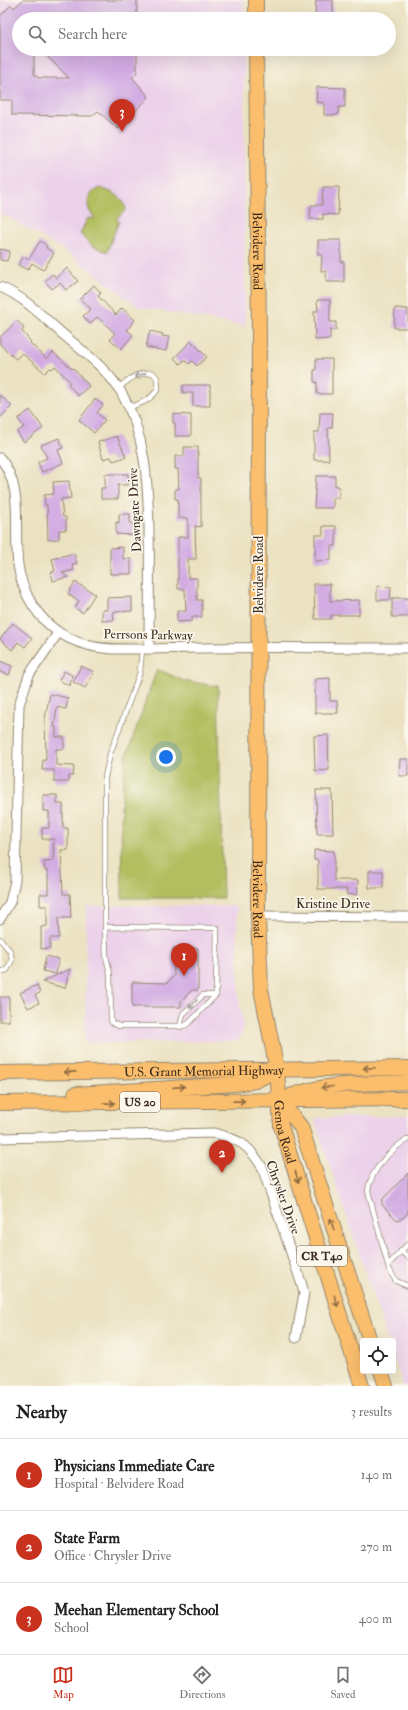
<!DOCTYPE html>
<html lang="en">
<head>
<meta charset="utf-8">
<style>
  body { margin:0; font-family:"IM FELL Double Pica",serif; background:#f2f2f2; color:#222 }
  .controls { position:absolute; right:12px; bottom:12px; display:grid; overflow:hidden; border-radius:4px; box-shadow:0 4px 16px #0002 }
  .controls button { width:36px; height:36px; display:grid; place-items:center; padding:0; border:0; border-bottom:1px solid #e0e0e0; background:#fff; color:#222; font:20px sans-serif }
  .you { position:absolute; left:166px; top:757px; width:14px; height:14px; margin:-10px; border:3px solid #fff; border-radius:50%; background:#1a73e8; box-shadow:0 0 0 6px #1a73e833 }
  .badge { display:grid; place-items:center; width:26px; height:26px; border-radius:50%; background:#c8321e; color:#fff; font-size:13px; font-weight:700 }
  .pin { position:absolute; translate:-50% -33px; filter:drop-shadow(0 1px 2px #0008) }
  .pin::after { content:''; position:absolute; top:21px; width:14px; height:12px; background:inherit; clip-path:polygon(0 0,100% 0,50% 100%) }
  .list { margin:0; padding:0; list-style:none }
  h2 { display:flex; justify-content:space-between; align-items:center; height:52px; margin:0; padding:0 16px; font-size:17px }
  h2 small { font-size:13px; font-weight:400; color:#767676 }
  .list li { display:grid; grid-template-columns:26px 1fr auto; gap:12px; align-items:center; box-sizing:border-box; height:72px; padding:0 16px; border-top:1px solid #e0e0e0 }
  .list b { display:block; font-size:15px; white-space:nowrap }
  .list p { margin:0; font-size:13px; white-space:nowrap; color:#767676 }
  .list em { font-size:13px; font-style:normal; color:#767676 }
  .icon { flex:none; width:22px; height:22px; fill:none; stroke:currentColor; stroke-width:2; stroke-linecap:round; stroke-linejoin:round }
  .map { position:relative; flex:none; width:408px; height:1386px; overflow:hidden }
  .search { position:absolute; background:#fff; box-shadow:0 4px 16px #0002; left:12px; right:12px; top:12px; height:44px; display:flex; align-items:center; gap:10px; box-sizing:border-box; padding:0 14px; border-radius:22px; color:#767676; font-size:15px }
  .sheet { height:268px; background:#fff }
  nav { display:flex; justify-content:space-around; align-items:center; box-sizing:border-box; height:56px; border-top:1px solid #e0e0e0; background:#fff; font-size:11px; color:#767676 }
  nav a { display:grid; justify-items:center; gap:2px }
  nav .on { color:#c8321e }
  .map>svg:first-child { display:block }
</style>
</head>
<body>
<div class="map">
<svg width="408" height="1386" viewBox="0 0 408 1386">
  <rect width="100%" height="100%" fill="#fbf7ec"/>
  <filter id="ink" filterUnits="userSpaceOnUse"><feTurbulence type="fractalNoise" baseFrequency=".025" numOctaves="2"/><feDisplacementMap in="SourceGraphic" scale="8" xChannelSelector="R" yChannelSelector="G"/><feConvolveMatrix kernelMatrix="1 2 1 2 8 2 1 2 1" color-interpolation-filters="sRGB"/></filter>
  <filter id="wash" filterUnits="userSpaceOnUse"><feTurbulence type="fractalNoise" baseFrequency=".012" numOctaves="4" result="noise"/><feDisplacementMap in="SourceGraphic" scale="16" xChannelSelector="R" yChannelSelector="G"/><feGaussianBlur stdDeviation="0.9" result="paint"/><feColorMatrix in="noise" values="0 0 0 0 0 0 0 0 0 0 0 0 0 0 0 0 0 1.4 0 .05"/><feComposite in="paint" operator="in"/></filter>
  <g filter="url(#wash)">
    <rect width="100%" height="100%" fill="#ebe2c1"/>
    <g fill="#ecd1ea">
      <path d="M 0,0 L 244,0 L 244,19 L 19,19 L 19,49 L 244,49 L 245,326 L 138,307 L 62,249 L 6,216 L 0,216 Z"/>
      <path d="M 86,906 L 237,906 L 238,969 L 240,1004 L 243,1021 L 243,1031 L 238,1041 L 85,1043 Z"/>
      <path d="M 408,1116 L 408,1386 L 403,1386 L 393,1355 L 393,1341 L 388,1341 L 314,1118 Z"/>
    </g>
    <g fill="#b2be5f" stroke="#76743e">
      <path d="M 100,188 C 112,192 124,196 126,210 L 116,219 L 119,221 L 107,252 L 92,246 L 80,234 L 87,219 L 91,218 L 95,219 C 94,216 90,213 89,210 C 86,200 90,191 100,188 Z"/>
      <path d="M 157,669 L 184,681 L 218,686 L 223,898 L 122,898 L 121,807 L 125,760 Z"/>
    </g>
    <g id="blocks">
      <g fill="#d2abe3">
        <path d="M 23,0 L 137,0 L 137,19 L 99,19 L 99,14 L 65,14 L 70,19 L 19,19 L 19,49 L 34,49 L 34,74 L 39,78 L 69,78 L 40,49 L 137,49 L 137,72 L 132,77 L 149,97 L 118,129 L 98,111 L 92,116 L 12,115 L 12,100 L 0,100 L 0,16 L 11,5 L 14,8 Z"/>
        <path d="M 316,0 L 333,0 L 333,19 L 315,19 Z"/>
        <path d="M 317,87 L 345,88 L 345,107 L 339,107 L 338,115 L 324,115 L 324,103 L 316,102 Z"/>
        <path d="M 323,187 L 339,187 L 338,215 L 323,214 L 323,219 L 310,219 L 311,205 L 322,205 Z"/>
        <path d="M 318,240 L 341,240 L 341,262 L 344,262 L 344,282 L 326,282 L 326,271 L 321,271 L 322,255 L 318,255 Z"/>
        <path d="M 40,241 L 47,246 L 46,248 L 54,253 L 43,270 L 32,263 L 28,270 L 18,265 L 24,256 L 29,259 Z"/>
        <path d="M 0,249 L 10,251 L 7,261 L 0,260 Z"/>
        <path d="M 67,268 L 78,281 L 66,290 L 60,283 L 52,289 L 45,281 L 53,274 L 56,278 Z"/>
        <path d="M 94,285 L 101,293 L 98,296 L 116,315 L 122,308 L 135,320 L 127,330 L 133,335 L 121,349 L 110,339 L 115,333 L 97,317 L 90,324 L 83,316 L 91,309 L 80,299 Z"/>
        <path d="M 317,300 L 330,300 L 330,322 L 336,322 L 336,330 L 330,330 L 330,339 L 315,340 L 314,311 L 318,311 Z"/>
        <path d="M 395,308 L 408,309 L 408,328 L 394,328 Z"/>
        <path d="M 17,321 L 24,327 L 22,331 L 31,342 L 30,343 L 47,359 L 53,352 L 72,369 L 73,368 L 89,386 L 78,396 L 68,384 L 70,382 L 55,366 L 52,369 L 50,368 L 45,373 L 22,353 L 16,359 L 7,352 L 0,344 L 0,337 Z"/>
        <path d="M 150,331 L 163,334 L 162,336 L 169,337 L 166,351 L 146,347 Z"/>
        <path d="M 191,341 L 207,357 L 197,366 L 192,361 L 189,364 L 184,360 L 180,364 L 174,358 Z"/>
        <path d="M 316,359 L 332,359 L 332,394 L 317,394 L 317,382 L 314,382 L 314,370 L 316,370 Z"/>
        <path d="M 183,385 L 210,385 L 210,406 L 193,406 L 193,393 L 183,393 Z"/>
        <path d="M 0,395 L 12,406 L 0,418 Z"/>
        <path d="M 95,399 L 103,405 L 97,413 L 105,420 L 94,433 L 79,420 Z"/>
        <path d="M 30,410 L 43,428 L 24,442 L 17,432 L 24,427 L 18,419 Z"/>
        <path d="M 320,413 L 333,413 L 332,428 L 328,428 L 329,460 L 314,460 L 314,432 L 319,432 Z"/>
        <path d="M 173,414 L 191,415 L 191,436 L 175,436 L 175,423 L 173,423 Z"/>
        <path d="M 117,436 L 126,457 L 113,461 L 111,457 L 103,459 L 98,442 Z"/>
        <path d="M 59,438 L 63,448 L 58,450 L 63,463 L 42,472 L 38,462 L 47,458 L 41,445 Z"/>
        <path d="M 184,447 L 198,447 L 198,478 L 201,478 L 201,527 L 195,526 L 196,559 L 188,559 L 188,578 L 197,578 L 197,600 L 202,600 L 202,617 L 192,617 L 192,621 L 177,622 L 177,611 L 186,611 L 185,589 L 178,589 L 178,537 L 188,537 L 188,518 L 178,518 L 178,499 L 175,499 L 175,489 L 179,489 L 178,469 L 175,469 L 175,456 L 184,456 Z"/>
        <path d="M 105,474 L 128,474 L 128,485 L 118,485 L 118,499 L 101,499 L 101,488 L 105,488 Z"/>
        <path d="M 316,476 L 335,476 L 335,486 L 339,486 L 339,498 L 333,498 L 333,508 L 314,508 Z"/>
        <path d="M 69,481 L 71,498 L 61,499 L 63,517 L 66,517 L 66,530 L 59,530 L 59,539 L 48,540 L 47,505 L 45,505 L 44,495 L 54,494 L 53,482 Z"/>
        <path d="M 119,514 L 130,514 L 130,523 L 133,523 L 133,535 L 116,534 L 116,522 L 119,523 Z"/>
        <path d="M 323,526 L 336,526 L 336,546 L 331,546 L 331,560 L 315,561 L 315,535 L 323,535 Z"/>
        <path d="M 123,547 L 123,559 L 131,559 L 131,574 L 110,574 L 110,548 Z"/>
        <path d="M 74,553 L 77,563 L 72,564 L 74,570 L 62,573 L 68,577 L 53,581 L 51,572 L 55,571 L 52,559 Z"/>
        <path d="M 75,582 L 95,594 L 83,613 L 75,608 L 79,601 L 68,594 Z"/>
        <path d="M 314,584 L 330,584 L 330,601 L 359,600 L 359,615 L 331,615 L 331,619 L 315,619 Z"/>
        <path d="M 377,586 L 391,587 L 390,600 L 377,600 Z"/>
        <path d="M 132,597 L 132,611 L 113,612 L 114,620 L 102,621 L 102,610 L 107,610 L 107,598 Z"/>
        <rect x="392" y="598" width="16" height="19"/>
        <path d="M 13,623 L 32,638 L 25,647 L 18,642 L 12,650 L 0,639 Z"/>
        <path d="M 0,661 L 12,666 L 9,675 L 0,672 Z"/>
        <path d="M 81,666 L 94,672 L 85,688 L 73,682 Z"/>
        <path d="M 64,671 L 72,675 L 70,686 L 59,680 Z"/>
        <path d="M 330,678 L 330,701 L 337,701 L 338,713 L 315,713 L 315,679 Z"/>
        <path d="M 50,694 L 68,698 L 66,709 L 57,707 L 54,727 L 56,727 L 56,737 L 64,737 L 64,749 L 56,749 L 56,765 L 74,766 L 73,776 L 69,776 L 69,782 L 54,782 L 54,770 L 42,770 L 43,760 L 46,760 L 45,718 Z"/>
        <path d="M 328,735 L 329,770 L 315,771 L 314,736 Z"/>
        <path d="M 400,759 L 408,759 L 408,776 L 399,776 Z"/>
        <path d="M 316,790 L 332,790 L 333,834 L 317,834 Z"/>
        <path d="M 43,795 L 57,795 L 57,804 L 63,804 L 63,828 L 68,828 L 68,850 L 61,850 L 63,894 L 70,894 L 71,918 L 58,918 L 59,938 L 50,938 L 50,948 L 41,949 L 41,927 L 47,926 L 47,906 L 40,906 L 40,894 L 48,894 L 48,871 L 45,871 L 44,862 L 53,861 L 54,839 L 42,839 L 42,828 L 49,828 L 49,811 L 43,811 Z"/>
        <path d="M 314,850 L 334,851 L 334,880 L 358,880 L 357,895 L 346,894 L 347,889 L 318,889 L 318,860 L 314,860 Z"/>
        <rect x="369" y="871" width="14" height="17"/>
        <path d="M 173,948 L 198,948 L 198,990 L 192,990 L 181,1001 L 181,1007 L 132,1007 L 132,982 L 167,983 L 174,976 Z"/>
        <path d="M 46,956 L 59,959 L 56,974 L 43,971 Z"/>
        <path d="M 70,969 L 65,988 L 42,982 Z"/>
        <path d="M 37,985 L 40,993 L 35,995 L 39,1003 L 28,1008 L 20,993 Z"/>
        <rect x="0" y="997" width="9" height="24"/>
        <path d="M 408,1173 L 408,1213 L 403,1218 L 397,1220 L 382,1205 L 382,1200 Z"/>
      </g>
    </g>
  </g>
  <g filter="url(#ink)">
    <use href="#blocks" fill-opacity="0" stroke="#938670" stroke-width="1"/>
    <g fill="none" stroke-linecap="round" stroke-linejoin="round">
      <defs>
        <g id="lane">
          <path d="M 118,388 C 129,380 138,371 153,373 L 157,378 L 158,389 C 150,401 141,403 128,408"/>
          <path d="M 105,927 L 217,928 L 216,995 L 189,1023 L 184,1026 L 119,1026 L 112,1023 L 111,1020 L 110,974 L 106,956 L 105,927 L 105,777 L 110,754 L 140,672 L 142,649"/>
          <path d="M 0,939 L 10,951 L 12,960 L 7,970 L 0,972"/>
          <path d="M 180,1027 L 183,1014 L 203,995 L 216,995"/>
          <path d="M 408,1139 C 391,1149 370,1171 368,1191 L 389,1269 L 396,1281 L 408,1286"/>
          <path d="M 401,1251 L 408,1257"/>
          <path d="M 388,1265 L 408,1244"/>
        </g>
        <g id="street">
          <path d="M 0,287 C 25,297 45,319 65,336 C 85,353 107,369 121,392 C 146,435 148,482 149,530 C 150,570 149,609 149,649"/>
          <path d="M 0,458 C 22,485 15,518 17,551 C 17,567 21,583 28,597 C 41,622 61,638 87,645 C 104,650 122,649 139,649 C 161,649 183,648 205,648 C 273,647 340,648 408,648"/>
          <path d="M 258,916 L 408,917"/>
          <path d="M 0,919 L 10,902 L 15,881 L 19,705 L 29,675 L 58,633"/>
          <path d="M 0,1138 L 214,1133 C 240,1140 248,1144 262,1167 L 301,1282 L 304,1293 L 296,1338"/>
        </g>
        <g id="primary">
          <path d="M 256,0 L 256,19"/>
          <path id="s1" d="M 256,49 L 259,336 L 258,916 L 261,989 L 277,1070 L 281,1126 L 362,1386"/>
          <path id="s2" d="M 0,1073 L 408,1068"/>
          <path d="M 75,1094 L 235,1084 L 255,1081 L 273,1072"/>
          <path d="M 290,1096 C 327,1082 369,1084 408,1082"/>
          <path d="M 280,1100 L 301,1127 L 370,1341"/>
          <path d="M 0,1103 L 408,1099"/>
          <path d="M 381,1371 L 386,1386"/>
        </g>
      </defs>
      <use href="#lane" stroke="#938670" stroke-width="6"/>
      <use href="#street" stroke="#938670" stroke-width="11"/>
      <use href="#primary" stroke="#938670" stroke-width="16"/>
      <use href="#lane" stroke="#fff" stroke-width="4.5"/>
      <use href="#street" stroke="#fff" stroke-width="9"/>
      <use href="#primary" stroke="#fabe6d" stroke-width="14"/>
    </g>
    <defs><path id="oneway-shaft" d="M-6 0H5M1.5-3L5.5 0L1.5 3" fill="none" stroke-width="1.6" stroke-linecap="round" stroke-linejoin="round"/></defs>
    <g stroke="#a79f9a">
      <use href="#oneway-shaft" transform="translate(140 375) rotate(163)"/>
      <use href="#oneway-shaft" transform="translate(193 1004) rotate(135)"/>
    </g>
    <g stroke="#916d42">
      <use href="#oneway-shaft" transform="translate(369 1068) rotate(179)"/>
      <use href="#oneway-shaft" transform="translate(70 1072) rotate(179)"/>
      <use href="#oneway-shaft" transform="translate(179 1087) rotate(-4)"/>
      <use href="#oneway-shaft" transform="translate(327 1087) rotate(175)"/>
      <use href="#oneway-shaft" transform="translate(239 1101) rotate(-1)"/>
      <use href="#oneway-shaft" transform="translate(109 1103) rotate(-1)"/>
      <use href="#oneway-shaft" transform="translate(297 1177) rotate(73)"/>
      <use href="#oneway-shaft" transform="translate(332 1224) rotate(-108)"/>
      <use href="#oneway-shaft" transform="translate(336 1301) rotate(73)"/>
    </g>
  </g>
  <g text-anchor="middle" stroke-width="3.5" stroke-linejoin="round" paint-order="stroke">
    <g fill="#fbf7ec" stroke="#75685c" stroke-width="1">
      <rect x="120" y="1092" width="40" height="20" rx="3"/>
      <rect x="297" y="1246" width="50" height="20" rx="3"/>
    </g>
    <g font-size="12" font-weight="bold" fill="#3b2a1e">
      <text x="140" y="1106">US 20</text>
      <text x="322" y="1260">CR T40</text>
    </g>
    <g font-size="13" fill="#3b2a1e" stroke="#fbf7ec">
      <text dy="5" stroke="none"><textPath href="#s1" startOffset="202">Belvidere Road</textPath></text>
      <text transform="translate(134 510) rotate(-93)" y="5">Dawngate Drive</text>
      <text transform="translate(258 575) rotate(-90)" y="5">Belvidere Road</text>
      <text transform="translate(148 634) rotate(1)" y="5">Perrsons Parkway</text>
      <text dy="5" stroke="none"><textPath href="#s1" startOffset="850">Belvidere Road</textPath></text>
      <text x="333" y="908">Kristine Drive</text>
      <text dy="5" stroke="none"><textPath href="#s2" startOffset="204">U.S. Grant Memorial Highway</textPath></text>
      <text dy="5" stroke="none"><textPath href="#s1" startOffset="1085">Genoa Road</textPath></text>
      <text transform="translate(284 1197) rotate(70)" y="5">Chrysler Drive</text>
    </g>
  </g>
</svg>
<div class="controls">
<button><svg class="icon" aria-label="locate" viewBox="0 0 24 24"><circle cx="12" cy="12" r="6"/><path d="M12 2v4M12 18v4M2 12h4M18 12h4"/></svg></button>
</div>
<div class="you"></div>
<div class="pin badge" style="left:184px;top:976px">1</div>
<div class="pin badge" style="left:222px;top:1173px">2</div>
<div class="pin badge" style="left:122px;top:132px">3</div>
<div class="search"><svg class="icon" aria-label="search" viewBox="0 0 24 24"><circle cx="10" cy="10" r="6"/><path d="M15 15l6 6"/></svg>Search here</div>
</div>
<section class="sheet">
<h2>Nearby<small>3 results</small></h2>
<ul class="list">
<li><span class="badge">1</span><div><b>Physicians Immediate Care</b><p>Hospital · Belvidere Road</p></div><em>140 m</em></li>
<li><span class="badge">2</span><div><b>State Farm</b><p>Office · Chrysler Drive</p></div><em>270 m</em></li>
<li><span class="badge">3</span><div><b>Meehan Elementary School</b><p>School</p></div><em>400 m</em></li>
</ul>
</section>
<nav>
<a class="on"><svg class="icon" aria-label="map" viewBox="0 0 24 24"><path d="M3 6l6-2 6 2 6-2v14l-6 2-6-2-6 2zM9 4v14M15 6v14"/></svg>Map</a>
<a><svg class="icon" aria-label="directions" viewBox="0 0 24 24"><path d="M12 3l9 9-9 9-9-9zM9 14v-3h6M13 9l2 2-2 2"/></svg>Directions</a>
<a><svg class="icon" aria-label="saved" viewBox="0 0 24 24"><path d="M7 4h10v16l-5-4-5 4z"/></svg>Saved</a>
</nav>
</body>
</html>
